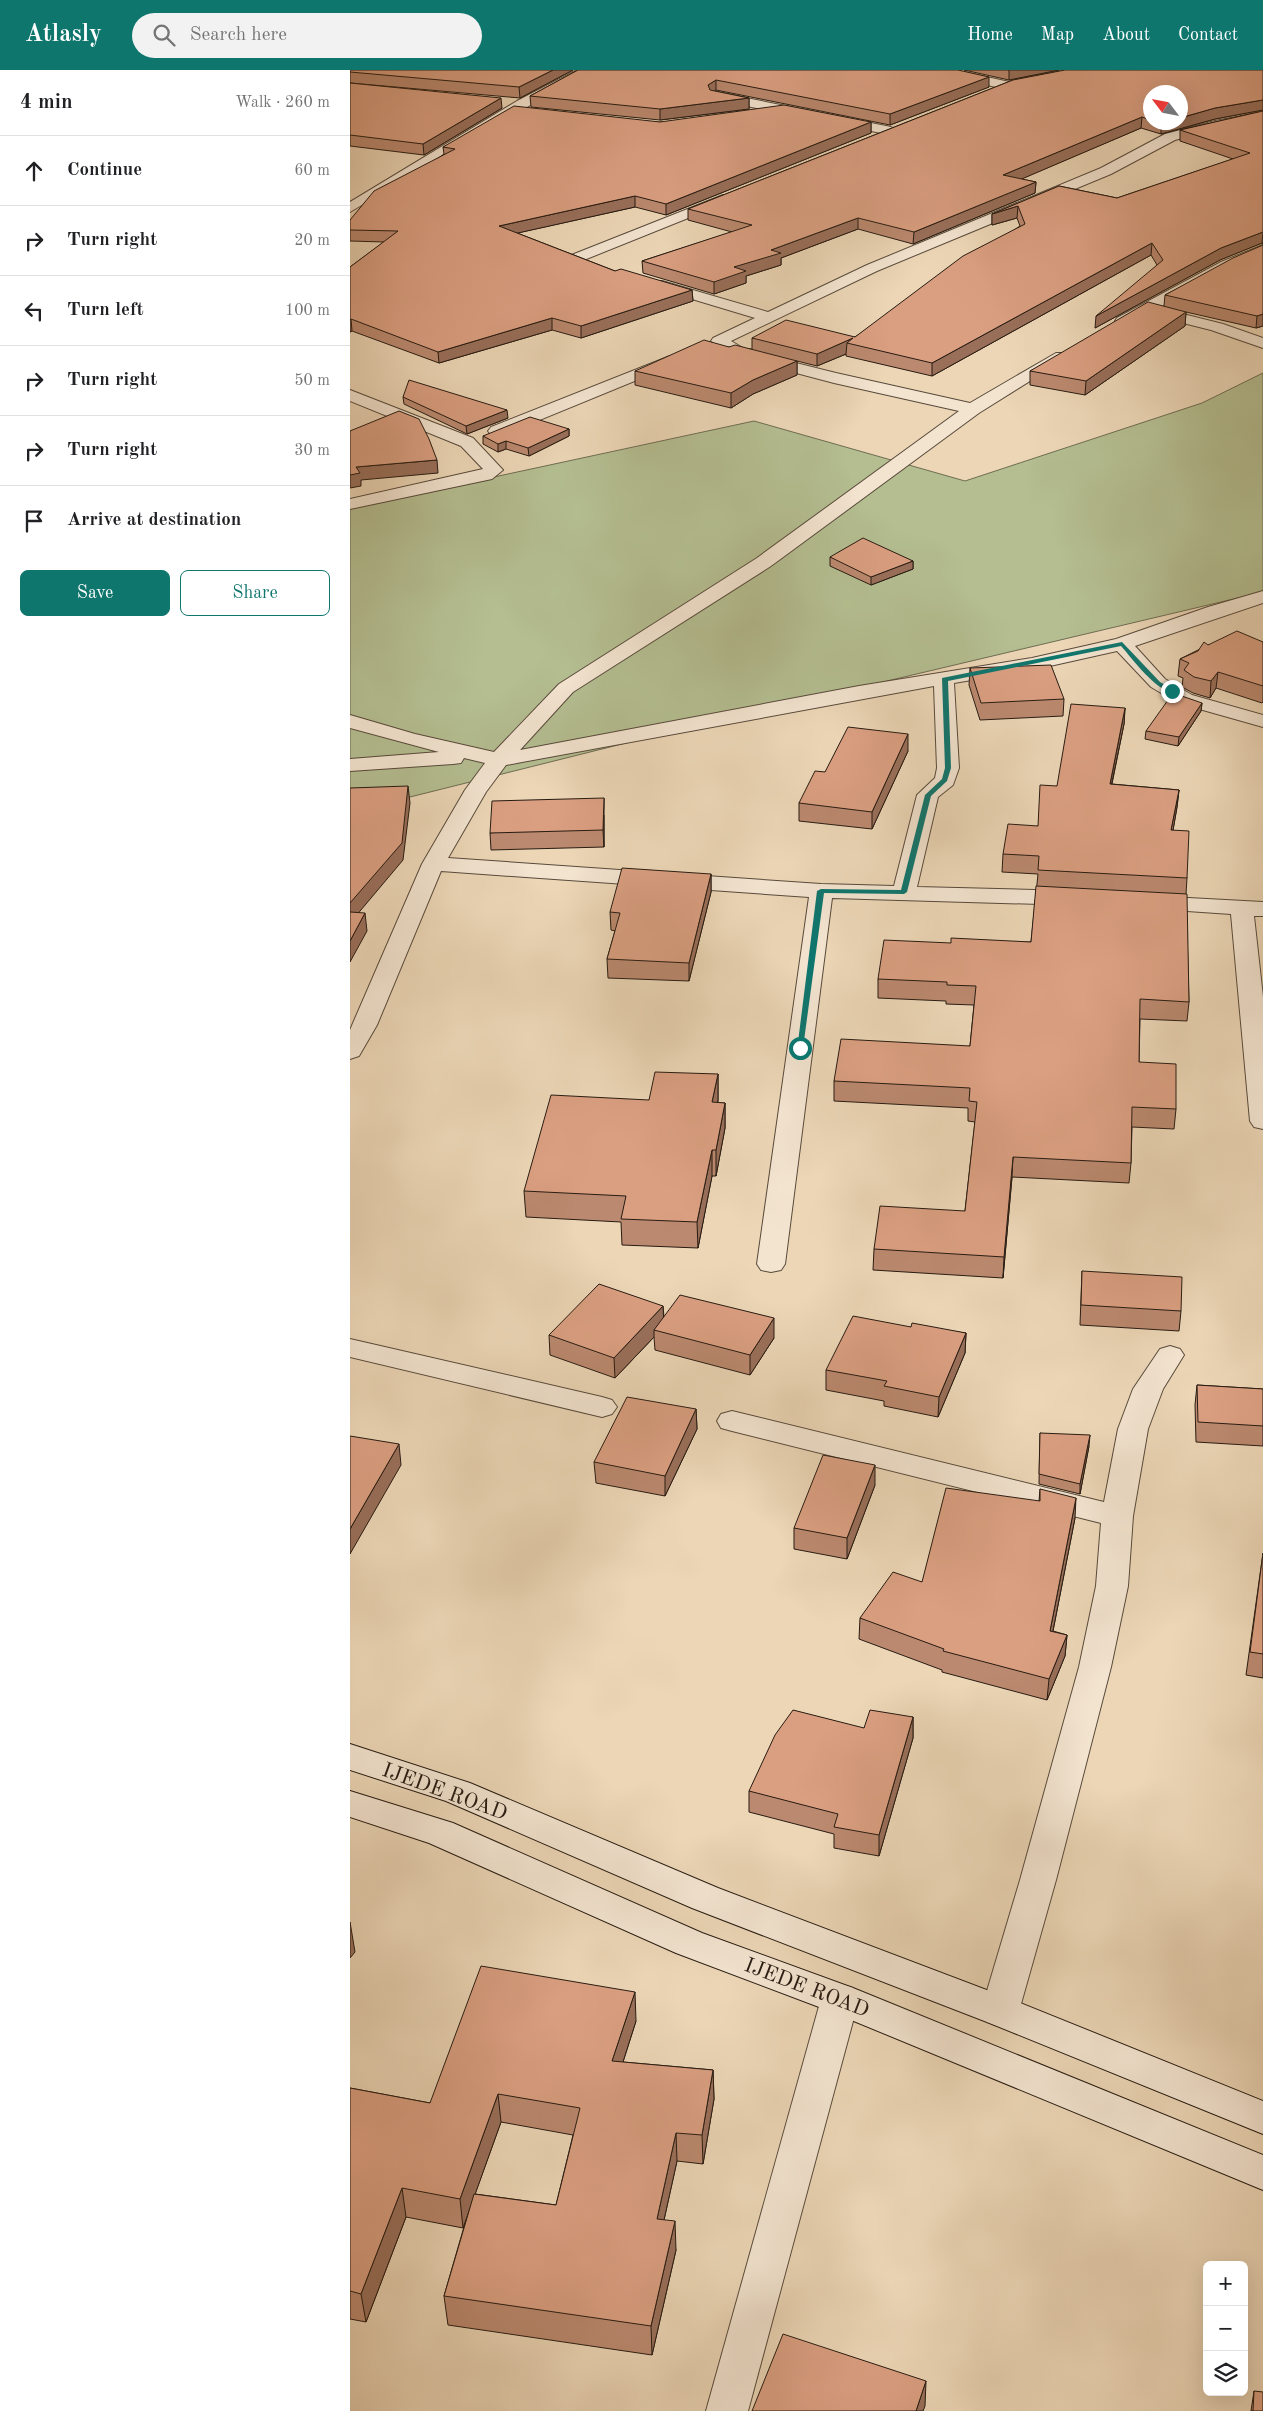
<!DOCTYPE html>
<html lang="en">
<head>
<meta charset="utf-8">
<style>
  body { margin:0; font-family:"Old Standard TT",serif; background:#f2f2f2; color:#202124 }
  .controls { position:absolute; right:15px; bottom:15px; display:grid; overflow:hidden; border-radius:8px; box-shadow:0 5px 20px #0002 }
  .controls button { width:45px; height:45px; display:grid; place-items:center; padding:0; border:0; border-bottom:1px solid #e0e0e0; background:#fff; color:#202124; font:25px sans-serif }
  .compass { position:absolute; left:793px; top:15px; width:45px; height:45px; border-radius:50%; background:#fff; box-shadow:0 5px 20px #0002; rotate:302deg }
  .stop { position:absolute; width:15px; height:15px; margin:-11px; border:4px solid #0f766e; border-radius:50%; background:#fff }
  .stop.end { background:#0f766e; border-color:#fff; box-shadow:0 1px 5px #0008 }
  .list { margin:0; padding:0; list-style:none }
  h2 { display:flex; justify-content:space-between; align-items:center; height:65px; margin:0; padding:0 20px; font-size:21px }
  h2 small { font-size:16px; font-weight:400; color:#757577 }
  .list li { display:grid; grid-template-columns:32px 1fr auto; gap:15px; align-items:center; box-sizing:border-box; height:70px; padding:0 20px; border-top:1px solid #e0e0e0 }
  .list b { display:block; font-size:19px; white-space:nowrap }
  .list em { font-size:16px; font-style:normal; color:#757577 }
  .actions { display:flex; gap:10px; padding:15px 20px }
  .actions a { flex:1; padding:11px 0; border:1px solid #0f766e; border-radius:8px; text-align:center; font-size:18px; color:#0f766e }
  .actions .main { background:#0f766e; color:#fff }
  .icon { flex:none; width:28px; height:28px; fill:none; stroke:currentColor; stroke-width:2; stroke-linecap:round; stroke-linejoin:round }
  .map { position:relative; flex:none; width:913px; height:2341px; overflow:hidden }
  header { display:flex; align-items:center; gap:30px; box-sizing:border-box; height:70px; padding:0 25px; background:#0f766e; color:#fff }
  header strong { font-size:24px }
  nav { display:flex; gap:28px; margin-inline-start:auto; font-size:18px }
  .search { width:350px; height:45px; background:#f2f2f2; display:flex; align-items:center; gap:12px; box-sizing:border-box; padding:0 18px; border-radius:28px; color:#757577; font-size:19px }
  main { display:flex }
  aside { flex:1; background:#fff }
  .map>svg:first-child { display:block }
</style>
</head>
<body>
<header>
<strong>Atlasly</strong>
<div class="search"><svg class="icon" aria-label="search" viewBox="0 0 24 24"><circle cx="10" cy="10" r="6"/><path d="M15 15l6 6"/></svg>Search here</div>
<nav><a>Home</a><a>Map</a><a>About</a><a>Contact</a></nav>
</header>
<main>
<aside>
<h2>4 min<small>Walk · 260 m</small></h2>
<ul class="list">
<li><svg class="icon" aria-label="ahead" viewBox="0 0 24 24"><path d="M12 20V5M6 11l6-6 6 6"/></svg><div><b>Continue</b></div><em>60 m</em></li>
<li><svg class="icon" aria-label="right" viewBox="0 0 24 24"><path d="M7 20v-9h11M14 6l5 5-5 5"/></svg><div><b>Turn right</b></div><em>20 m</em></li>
<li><svg class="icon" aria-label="left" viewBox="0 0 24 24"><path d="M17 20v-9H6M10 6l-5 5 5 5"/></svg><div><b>Turn left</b></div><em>100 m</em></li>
<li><svg class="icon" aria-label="right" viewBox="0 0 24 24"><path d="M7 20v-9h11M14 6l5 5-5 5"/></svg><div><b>Turn right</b></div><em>50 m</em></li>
<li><svg class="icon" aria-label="right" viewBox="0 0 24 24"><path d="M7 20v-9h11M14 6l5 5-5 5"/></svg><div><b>Turn right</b></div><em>30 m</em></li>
<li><svg class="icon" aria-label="arrive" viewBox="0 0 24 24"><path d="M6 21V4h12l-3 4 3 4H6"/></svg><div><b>Arrive at destination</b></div></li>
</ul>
<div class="actions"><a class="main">Save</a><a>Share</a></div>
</aside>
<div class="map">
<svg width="913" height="2341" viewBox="0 0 913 2341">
  <rect width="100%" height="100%" fill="#ecd6b6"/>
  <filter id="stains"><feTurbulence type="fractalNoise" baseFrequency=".004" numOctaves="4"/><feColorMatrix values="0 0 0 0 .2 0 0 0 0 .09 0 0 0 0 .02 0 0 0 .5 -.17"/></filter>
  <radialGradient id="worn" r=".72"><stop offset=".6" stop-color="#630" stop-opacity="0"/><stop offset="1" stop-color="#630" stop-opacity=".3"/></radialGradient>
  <path fill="#b4be91" stroke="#6e6c52" d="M 913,303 L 913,522 L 292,669 L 0,742 L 0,438 L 404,351 L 615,411 L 852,333 Z"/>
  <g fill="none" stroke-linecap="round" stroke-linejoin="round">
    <defs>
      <g id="minor">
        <path d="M 227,0 L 243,0 L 177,37 L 0,142 L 0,132 L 167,31 Z"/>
        <path d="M 582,0 L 605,0 L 664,13 L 665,16 L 659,20 L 584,3 Z"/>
        <path d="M 366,22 L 541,57 L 548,61 L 541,65 L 361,29 L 360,26 Z"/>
        <path d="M 913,42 L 913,50 L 866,59 L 825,70 L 761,104 L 527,201 L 381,271 L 398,281 L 486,303 L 620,333 L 706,283 L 718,283 L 720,286 L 629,343 L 421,496 L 223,622 L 170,680 L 509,616 L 682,588 L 766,569 L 858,537 L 913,521 L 913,533 L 785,576 L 815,609 L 842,625 L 913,645 L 913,657 L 828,633 L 801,617 L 767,581 L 682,600 L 604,613 L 609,698 L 603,715 L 588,727 L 567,817 L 723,821 L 731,823 L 735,828 L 731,833 L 723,835 L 482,828 L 435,1194 L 431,1200 L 421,1202 L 411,1200 L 407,1194 L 459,827 L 91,801 L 27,955 L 9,986 L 0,989 L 0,960 L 72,794 L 115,720 L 135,693 L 114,688 L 111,693 L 103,694 L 0,701 L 0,689 L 89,682 L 0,658 L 0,645 L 65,664 L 144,682 L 209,614 L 407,488 L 609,341 L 484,313 L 386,287 L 361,271 L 363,268 L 405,248 L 302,217 L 299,214 L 302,211 L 312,211 L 418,242 L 517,195 L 751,98 L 815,64 L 865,51 ZM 584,616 L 587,698 L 585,708 L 567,725 L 544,816 L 471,814 L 98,788 L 136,722 L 156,695 Z"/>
        <path d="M 373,125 L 378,126 L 380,129 L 378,132 L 229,192 L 219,192 L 217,189 L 219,186 Z"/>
        <path d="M 913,175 L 913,184 L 881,198 L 809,238 L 873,254 L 913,268 L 913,278 L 861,260 L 797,244 L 773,256 L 765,251 L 767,248 L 871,192 Z"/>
        <path d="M 320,286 L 326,288 L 328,291 L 326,294 L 153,365 L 141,365 L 138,361 L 141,357 Z"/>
        <path d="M 0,320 L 123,368 L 153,400 L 142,409 L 0,439 L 0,429 L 133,399 L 111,376 L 0,331 Z"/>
        <path d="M 801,826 L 913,832 L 913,846 L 904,846 L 913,927 L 913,1059 L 904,1057 L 900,1051 L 881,844 L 793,838 L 789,833 L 793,828 Z"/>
        <path d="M 0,1269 L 252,1327 L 262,1330 L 267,1337 L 262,1344 L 252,1347 L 0,1287 Z"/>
        <path d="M 820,1276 L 830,1279 L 834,1285 L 813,1319 L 798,1359 L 783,1446 L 778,1516 L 761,1597 L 706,1810 L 669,1941 L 663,1952 L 650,1956 L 637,1952 L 631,1941 L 670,1810 L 729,1597 L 746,1516 L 751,1453 L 382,1361 L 371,1358 L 367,1351 L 371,1344 L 382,1341 L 754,1432 L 768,1359 L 783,1319 L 810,1279 Z"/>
        <path d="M 490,1914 L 503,1918 L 509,1929 L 398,2341 L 356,2341 L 471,1929 L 477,1918 Z"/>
      </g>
      <g id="secondary">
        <path d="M 0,1674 L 120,1713 L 368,1818 L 663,1930 L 913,2031 L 913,2064 L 637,1952 L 342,1838 L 96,1731 L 0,1700 Z"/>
        <path d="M 0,1721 L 103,1753 L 352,1863 L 503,1918 L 913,2085 L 913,2120 L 477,1940 L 326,1883 L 79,1773 L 0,1747 Z"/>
      </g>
    </defs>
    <use href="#minor" stroke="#584a3b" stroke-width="2"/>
    <use href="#secondary" stroke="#271b12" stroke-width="2"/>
    <use href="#minor" fill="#f3e4d0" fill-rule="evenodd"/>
    <use href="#secondary" fill="#f3e4d0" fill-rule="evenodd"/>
  </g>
  <g fill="#bb896f" stroke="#271b12" fill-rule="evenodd">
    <path d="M 0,0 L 223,0 L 170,28 L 0,13 Z"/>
    <path d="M 228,0 L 639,17 L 540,55 L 366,20 L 365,21 L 399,28 L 399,39 L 310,50 L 181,37 L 180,26 Z"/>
    <path d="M 614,0 L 709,0 L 659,10 Z"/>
    <path d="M 715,0 L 913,0 L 913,40 L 865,49 L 811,64 L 791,58 L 671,109 L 686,112 L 685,123 L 563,174 L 508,159 L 431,188 L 431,195 L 396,206 L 396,213 L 364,224 L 293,203 L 292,191 L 382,162 L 338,150 L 338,139 L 663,10 ZM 800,22 L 830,22 L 830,52 L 800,52 Z"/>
    <path d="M 0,13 L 152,38 L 74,85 L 0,76 Z"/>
    <path d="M 913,41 L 913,174 L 912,173 L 870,190 L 745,258 L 807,195 L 801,185 L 582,306 L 496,286 L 496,284 L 467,296 L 447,291 L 447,305 L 403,324 L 381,338 L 285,315 L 285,301 L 379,277 L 402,279 L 402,268 L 505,267 L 670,156 L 667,148 L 642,155 L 642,144 L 709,116 L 767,128 L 883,89 L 830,71 L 830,60 Z"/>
    <path d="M 310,52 L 521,52 L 521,63 L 316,145 L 285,137 L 167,163 L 265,201 L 342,220 L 343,231 L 231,268 L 202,260 L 89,293 L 2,261 L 0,262 L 0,197 L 34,172 L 0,171 L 0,150 L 94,84 L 93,77 Z"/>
    <path d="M 913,175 L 913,256 L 906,258 L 836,242 L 835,256 L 735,325 L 680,315 L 680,301 L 814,236 L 815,225 Z"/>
    <path d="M 53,327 L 158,348 L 117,364 L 54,334 Z"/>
    <path d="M 219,359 L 219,366 L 179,386 L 156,379 L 148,382 L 133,374 L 133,366 Z"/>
    <path d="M 480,487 L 563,491 L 563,499 L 521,515 L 480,496 Z"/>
    <path d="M 913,572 L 913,632 L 912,633 L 866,618 L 860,628 L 843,623 L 832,617 L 833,608 L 828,606 L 830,589 L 858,575 Z"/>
    <path d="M 620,598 L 714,629 L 713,646 L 630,650 L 619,615 Z"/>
    <path d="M 852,633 L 851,641 L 828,676 L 795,669 L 796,661 Z"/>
    <path d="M 775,638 L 774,654 L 762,714 L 829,720 L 827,737 L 823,760 L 837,808 L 836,824 L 839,932 L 837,951 L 790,949 L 789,992 L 826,1039 L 824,1059 L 782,1057 L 781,1093 L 779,1113 L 662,1107 L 653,1208 L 523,1200 L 524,1179 L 615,1141 L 625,1052 L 618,1051 L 618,1038 L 484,1031 L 484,1011 L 620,976 L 624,935 L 596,934 L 596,931 L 528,928 L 528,909 L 601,873 L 681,872 L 688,804 L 652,802 L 653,784 L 688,756 L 707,716 Z"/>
    <path d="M 558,681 L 522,759 L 449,751 L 449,733 L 475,702 Z"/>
    <path d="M 254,745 L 254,777 L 141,780 L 140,763 Z"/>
    <path d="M 361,804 L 361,822 L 339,911 L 258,908 L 257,889 L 265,861 L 261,860 L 260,842 Z"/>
    <path d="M 368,1004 L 368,1033 L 375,1033 L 375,1058 L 366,1106 L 362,1106 L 348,1178 L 272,1175 L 271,1152 L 176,1147 L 174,1121 L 299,1030 Z"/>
    <path d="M 732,1201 L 831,1241 L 829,1261 L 730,1255 Z"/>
    <path d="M 313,1236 L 314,1247 L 424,1268 L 400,1305 L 305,1280 L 304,1267 L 265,1308 L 200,1285 L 199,1265 Z"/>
    <path d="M 561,1257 L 616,1263 L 615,1283 L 588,1347 L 534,1336 L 534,1331 L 476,1320 L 476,1300 Z"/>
    <path d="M 847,1315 L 913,1319 L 913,1376 L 846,1372 L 845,1335 Z"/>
    <path d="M 346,1339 L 347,1359 L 315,1426 L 246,1413 L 244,1392 Z"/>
    <path d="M 690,1363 L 739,1376 L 730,1424 L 689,1414 Z"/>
    <path d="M 525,1415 L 497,1489 L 444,1479 L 444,1458 Z"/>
    <path d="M 690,1419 L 725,1448 L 703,1561 L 717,1565 L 715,1586 L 697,1630 L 592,1602 L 592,1600 L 509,1569 L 510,1548 L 572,1512 L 689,1431 Z"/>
    <path d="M 913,1483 L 913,1608 L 896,1605 Z"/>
    <path d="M 563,1647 L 563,1668 L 529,1786 L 484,1778 L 484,1764 L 399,1742 L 399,1721 L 514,1658 Z"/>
    <path d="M 286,1951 L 273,1992 L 363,2000 L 364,2029 L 353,2094 L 327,2091 L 314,2150 L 326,2180 L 302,2285 L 98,2255 L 94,2226 L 116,2150 L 113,2158 L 56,2147 L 16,2252 L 0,2249 L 0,2018 L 80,2033 ZM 151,2052 L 223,2065 L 206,2135 L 125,2124 Z"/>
    <path d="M 904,2321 L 913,2341 L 901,2341 Z"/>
  </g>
  <g fill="#996f5a" stroke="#271b12">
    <path d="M 203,0 L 223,0 L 170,28 L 169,17 Z"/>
    <path d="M 659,0 L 709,0 L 659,10 Z"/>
    <path d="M 639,7 L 639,17 L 540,55 L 540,44 Z"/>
    <path d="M 366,10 L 366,20 L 358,25 L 358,15 Z"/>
    <path d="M 151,28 L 152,38 L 74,85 L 73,74 Z"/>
    <path d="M 399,28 L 399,39 L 310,50 L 310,39 Z"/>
    <path d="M 913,30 L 913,40 L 865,49 L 811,64 L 811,53 L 814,52 L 830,52 L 830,48 L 865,38 Z"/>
    <path d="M 792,47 L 791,58 L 653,117 L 653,105 Z"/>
    <path d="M 521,52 L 521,63 L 316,145 L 316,134 Z"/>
    <path d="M 686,112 L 685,123 L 563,174 L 564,162 Z"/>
    <path d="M 285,126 L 285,137 L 150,167 L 149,156 Z"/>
    <path d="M 668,136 L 667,148 L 642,155 L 642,144 Z"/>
    <path d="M 508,148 L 508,159 L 431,188 L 431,195 L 396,206 L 396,213 L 364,224 L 364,212 L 384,197 L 421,180 Z"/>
    <path d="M 913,162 L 912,173 L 870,190 L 745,258 L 746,246 L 871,178 Z"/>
    <path d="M 802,173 L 801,185 L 582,306 L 582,293 Z"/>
    <path d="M 342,220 L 343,231 L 231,268 L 231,256 Z"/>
    <path d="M 836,242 L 835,256 L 735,325 L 736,311 Z"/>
    <path d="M 913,244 L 913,256 L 906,258 L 907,246 Z"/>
    <path d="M 202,248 L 202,260 L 89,293 L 88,282 Z"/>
    <path d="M 1,249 L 2,261 L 0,262 L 0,250 Z"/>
    <path d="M 503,268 L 497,273 L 496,284 L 467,296 L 467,284 Z"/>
    <path d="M 447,291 L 447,305 L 403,324 L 381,338 L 381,323 L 403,310 Z"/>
    <path d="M 157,340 L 158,348 L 117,364 L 116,356 Z"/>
    <path d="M 219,359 L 219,366 L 179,386 L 178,378 Z"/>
    <path d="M 156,371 L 156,379 L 148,382 L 148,374 Z"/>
    <path d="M 87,390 L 88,403 L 11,410 L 11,416 L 0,418 L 0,405 L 6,397 Z"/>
    <path d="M 563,491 L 563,499 L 521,515 L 521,507 Z"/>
    <path d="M 868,602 L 866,618 L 860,628 L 861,611 Z"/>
    <path d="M 852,633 L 851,641 L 828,676 L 829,667 Z"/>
    <path d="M 775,638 L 774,654 L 758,731 L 760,714 Z"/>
    <path d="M 558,664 L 558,681 L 522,759 L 522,742 Z"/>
    <path d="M 58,716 L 60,733 L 53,790 L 0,853 L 0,833 Z"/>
    <path d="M 829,720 L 827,737 L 820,778 L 821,760 Z"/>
    <path d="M 254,728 L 254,777 L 253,760 Z"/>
    <path d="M 361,804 L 361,822 L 339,911 L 339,893 Z"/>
    <path d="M 15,843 L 17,861 L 0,892 L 0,871 Z"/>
    <path d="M 368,1004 L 368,1030 L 363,1058 L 362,1032 Z"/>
    <path d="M 375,1033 L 375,1058 L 366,1106 L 366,1080 Z"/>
    <path d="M 362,1080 L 362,1106 L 348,1178 L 347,1152 Z"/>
    <path d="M 663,1087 L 662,1107 L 653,1208 L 654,1187 Z"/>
    <path d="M 313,1236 L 314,1256 L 304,1260 L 304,1267 L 265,1308 L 264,1288 Z"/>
    <path d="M 424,1248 L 424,1268 L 400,1305 L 400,1285 Z"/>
    <path d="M 616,1263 L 615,1283 L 588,1347 L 589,1327 Z"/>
    <path d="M 346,1339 L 347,1359 L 315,1426 L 315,1406 Z"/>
    <path d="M 740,1365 L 739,1376 L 730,1424 L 730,1414 Z"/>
    <path d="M 49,1374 L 51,1395 L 0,1484 L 0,1459 Z"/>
    <path d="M 525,1395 L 525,1415 L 497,1489 L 497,1468 Z"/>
    <path d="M 726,1428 L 725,1448 L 699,1581 L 700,1561 Z"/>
    <path d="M 717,1565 L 715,1586 L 697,1630 L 699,1609 Z"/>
    <path d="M 563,1647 L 563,1668 L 529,1786 L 529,1765 Z"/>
    <path d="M 0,1852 L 5,1882 L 0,1888 Z"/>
    <path d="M 285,1922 L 286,1951 L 264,2020 L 262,1991 Z"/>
    <path d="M 363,2000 L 364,2029 L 353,2094 L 352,2065 Z"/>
    <path d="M 148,2024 L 151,2052 L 113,2158 L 110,2129 Z"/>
    <path d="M 326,2063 L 327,2091 L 308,2177 L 307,2149 Z"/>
    <path d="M 52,2118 L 56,2147 L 16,2252 L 11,2224 Z"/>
    <path d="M 325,2151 L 326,2180 L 302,2285 L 301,2256 Z"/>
    <path d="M 576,2311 L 575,2336 L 573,2341 L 566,2341 Z"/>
  </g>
  <g fill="#da9f81" stroke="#271b12">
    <path d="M 0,0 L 203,0 L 169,17 L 0,2 Z"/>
    <path d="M 228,0 L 608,0 L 639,7 L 540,44 L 366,10 L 358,15 L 360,20 L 399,28 L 310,39 L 180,26 Z"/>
    <path d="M 715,0 L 913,0 L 913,30 L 865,38 L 830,48 L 830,22 L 800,22 L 800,50 L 792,47 L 653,105 L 686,112 L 564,162 L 508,148 L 421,180 L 431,183 L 384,197 L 396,201 L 364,212 L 292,191 L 402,155 L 338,139 L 663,10 Z"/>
    <path d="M 0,13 L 151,28 L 73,74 L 0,65 Z"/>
    <path d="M 434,35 L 521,52 L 316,134 L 285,126 L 149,156 L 265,201 L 271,199 L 342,220 L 231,256 L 202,248 L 88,282 L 1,249 L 0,250 L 0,197 L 48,161 L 0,160 L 0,150 L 24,121 L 105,79 L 93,77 L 164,36 L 310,52 Z"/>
    <path d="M 913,41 L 913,162 L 871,178 L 746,246 L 813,190 L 802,173 L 582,293 L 497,273 L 503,268 L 467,284 L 402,268 L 436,250 L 505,267 L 613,186 L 675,154 L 668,136 L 642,144 L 709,116 L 767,128 L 900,83 L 830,60 Z"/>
    <path d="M 913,175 L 913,244 L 907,246 L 815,225 L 883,188 Z"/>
    <path d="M 798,232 L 836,242 L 736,311 L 680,301 Z"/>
    <path d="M 354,270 L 379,277 L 385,275 L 447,291 L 403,310 L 381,323 L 285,301 Z"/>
    <path d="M 59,310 L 157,340 L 116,356 L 53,327 Z"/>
    <path d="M 49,341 L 69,349 L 79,369 L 87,390 L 6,397 L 10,403 L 0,405 L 0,361 Z"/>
    <path d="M 180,347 L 219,359 L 178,378 L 156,371 L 148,374 L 133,366 Z"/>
    <path d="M 513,468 L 563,491 L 521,507 L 480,487 Z"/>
    <path d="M 887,561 L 913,572 L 913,616 L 868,602 L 861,611 L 844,607 L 834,600 L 839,593 L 830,589 L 848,581 L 854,572 L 858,575 Z"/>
    <path d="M 701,595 L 714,629 L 631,633 L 620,598 Z"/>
    <path d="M 823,623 L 852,633 L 829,667 L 796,661 Z"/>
    <path d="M 721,634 L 775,638 L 760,714 L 829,720 L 821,760 L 839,761 L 837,808 L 688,800 L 689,786 L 653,784 L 658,754 L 688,756 L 690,715 L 707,716 Z"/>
    <path d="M 498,657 L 558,664 L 522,742 L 449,733 L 465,701 L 475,702 Z"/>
    <path d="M 58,716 L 52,773 L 0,833 L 0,718 Z"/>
    <path d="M 254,728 L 253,760 L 140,763 L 142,731 Z"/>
    <path d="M 272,798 L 361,804 L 339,893 L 257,889 L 270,843 L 260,842 Z"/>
    <path d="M 686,816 L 837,824 L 839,932 L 790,929 L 789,992 L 826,994 L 826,1039 L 782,1037 L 781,1093 L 663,1087 L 654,1187 L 524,1179 L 530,1136 L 615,1141 L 627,1032 L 619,1031 L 620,1018 L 484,1011 L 491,969 L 620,976 L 626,916 L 597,915 L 597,912 L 528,909 L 534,870 L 601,873 L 601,868 L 681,872 Z"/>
    <path d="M 0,842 L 15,843 L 0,871 Z"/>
    <path d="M 305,1002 L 368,1004 L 362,1032 L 375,1033 L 366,1080 L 362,1080 L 347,1152 L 271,1149 L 276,1126 L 174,1121 L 201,1025 L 299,1030 Z"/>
    <path d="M 732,1201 L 832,1207 L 831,1241 L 731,1235 Z"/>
    <path d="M 249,1214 L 313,1236 L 264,1288 L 199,1265 Z"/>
    <path d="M 330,1225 L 424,1248 L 400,1285 L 304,1260 Z"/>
    <path d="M 503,1246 L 561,1257 L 562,1253 L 616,1263 L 589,1327 L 534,1316 L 537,1311 L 476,1300 Z"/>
    <path d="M 847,1315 L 913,1319 L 913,1356 L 848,1352 Z"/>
    <path d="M 277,1327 L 346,1339 L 315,1406 L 244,1392 Z"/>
    <path d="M 690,1363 L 740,1365 L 730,1414 L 689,1404 Z"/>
    <path d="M 0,1366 L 49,1374 L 0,1459 Z"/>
    <path d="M 473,1385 L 525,1395 L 497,1468 L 444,1458 Z"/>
    <path d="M 596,1418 L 690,1431 L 690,1419 L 726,1428 L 700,1561 L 717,1565 L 699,1609 L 593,1581 L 594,1579 L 510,1548 L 543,1502 L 572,1512 Z"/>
    <path d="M 913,1483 L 913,1584 L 900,1582 Z"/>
    <path d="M 443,1640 L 514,1658 L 520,1640 L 563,1647 L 529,1765 L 484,1757 L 488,1744 L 399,1721 L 425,1665 Z"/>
    <path d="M 131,1896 L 285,1922 L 262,1991 L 363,2000 L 352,2065 L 326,2063 L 307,2149 L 325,2151 L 301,2256 L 94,2226 L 124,2124 L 206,2135 L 230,2038 L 148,2024 L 110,2129 L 52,2118 L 11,2224 L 0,2221 L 0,2018 L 80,2033 Z"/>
    <path d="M 433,2264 L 576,2311 L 566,2341 L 402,2341 Z"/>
    <path d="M 904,2321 L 913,2322 L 913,2341 L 903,2341 Z"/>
  </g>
  <path fill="#0f766e" d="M 772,572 L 810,612 L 824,620 L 824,622 C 807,623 782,588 771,576 L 598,611 L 601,698 L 597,711 L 581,726 L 557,822 L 554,824 L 474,823 L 453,978 L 447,980 L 467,821 L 471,819 L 551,820 L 575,725 L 592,709 L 595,698 L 592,608 Z"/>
  <g text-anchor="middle" stroke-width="4" stroke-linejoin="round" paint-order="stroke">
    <g font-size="21" fill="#271b12" stroke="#f3e4d0">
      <text transform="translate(95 1721) rotate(20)" y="7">IJEDE ROAD</text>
      <text transform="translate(457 1917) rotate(21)" y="7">IJEDE ROAD</text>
    </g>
  </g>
  <rect width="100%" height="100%" filter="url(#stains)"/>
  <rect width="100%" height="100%" fill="url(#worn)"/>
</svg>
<div class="controls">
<button>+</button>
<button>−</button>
<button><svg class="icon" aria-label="layers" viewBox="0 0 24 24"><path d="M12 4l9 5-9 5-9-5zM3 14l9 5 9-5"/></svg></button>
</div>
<svg class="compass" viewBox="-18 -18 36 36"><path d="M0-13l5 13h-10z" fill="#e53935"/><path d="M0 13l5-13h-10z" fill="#757577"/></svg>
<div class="stop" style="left:450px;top:978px"></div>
<div class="stop end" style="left:822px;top:621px"></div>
</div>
</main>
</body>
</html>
